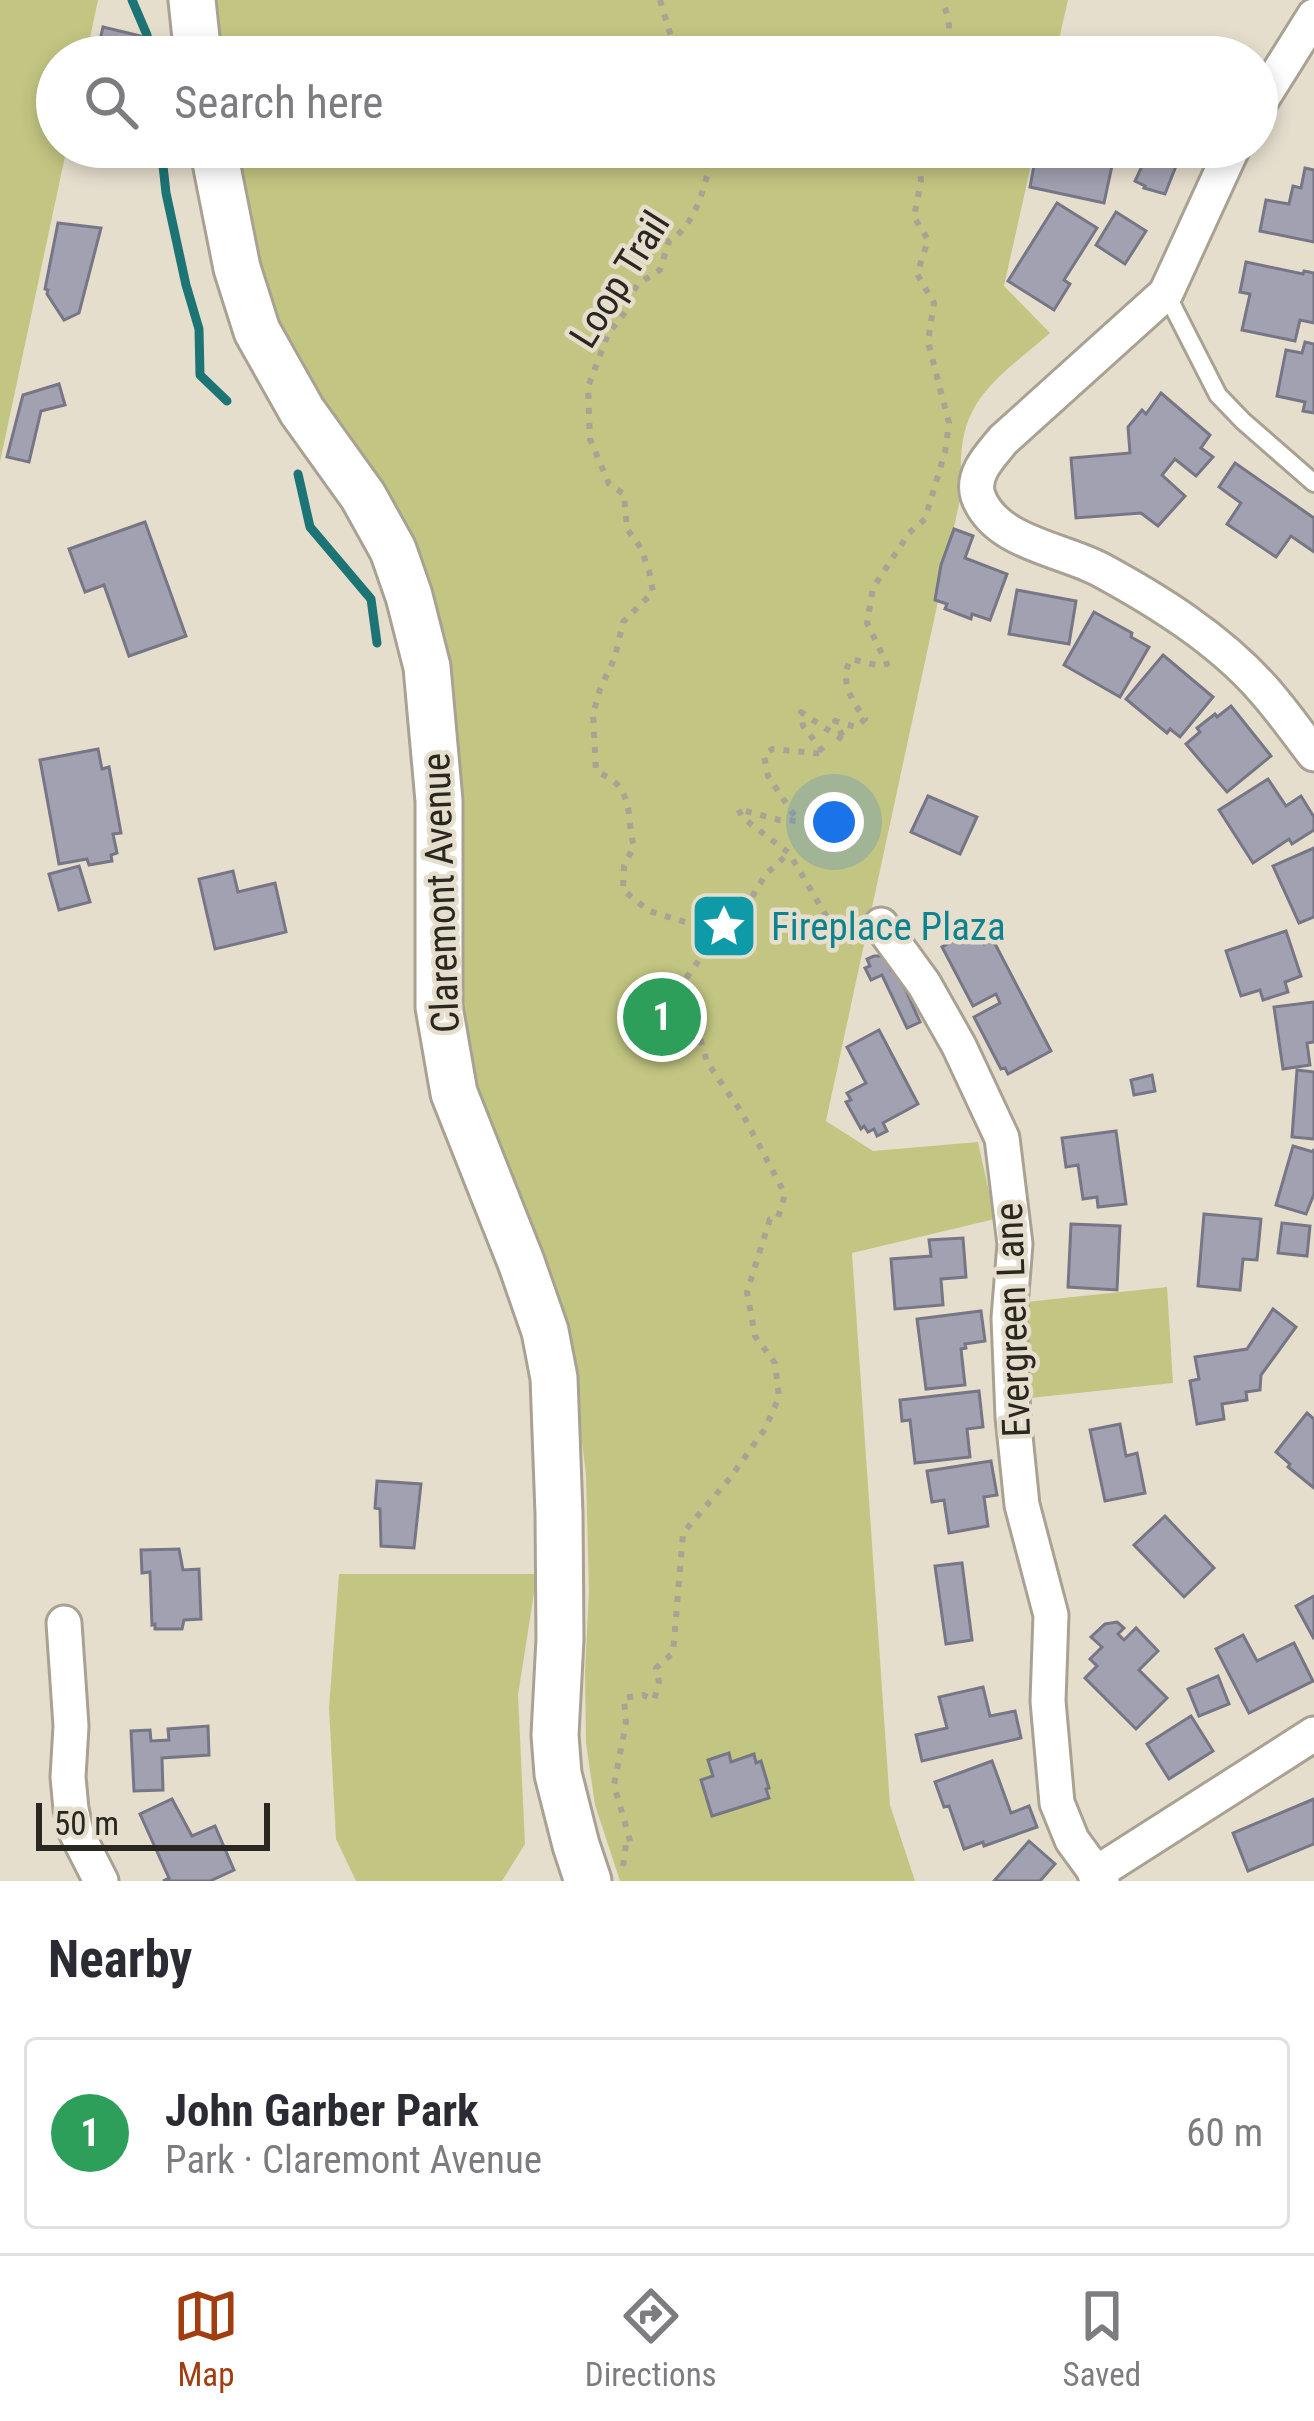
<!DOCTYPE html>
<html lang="en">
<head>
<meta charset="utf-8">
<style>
  body { margin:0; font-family:"Roboto Condensed",sans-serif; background:#f7f7f7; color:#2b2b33 }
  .scale { position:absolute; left:36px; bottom:30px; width:234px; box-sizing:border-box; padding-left:12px; border:6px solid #2a2721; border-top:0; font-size:33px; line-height:42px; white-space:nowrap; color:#2a2721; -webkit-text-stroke:9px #e6decd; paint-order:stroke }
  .you { position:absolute; left:834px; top:822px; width:42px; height:42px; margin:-30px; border:9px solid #fff; border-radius:50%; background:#1a73e8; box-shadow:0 0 0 18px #1a73e833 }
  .badge { display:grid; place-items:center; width:78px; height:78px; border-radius:50%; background:#a23d10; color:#fff; font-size:39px; font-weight:700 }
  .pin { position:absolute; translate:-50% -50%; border:6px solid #fff; box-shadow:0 3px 12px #0006 }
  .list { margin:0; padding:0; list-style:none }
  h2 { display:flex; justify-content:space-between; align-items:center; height:156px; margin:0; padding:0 48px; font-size:51px }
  h2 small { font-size:39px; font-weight:400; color:#7c7c81 }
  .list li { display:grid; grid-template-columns:78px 1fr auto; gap:36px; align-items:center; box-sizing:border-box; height:192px; margin:0 24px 24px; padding:0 24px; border:3px solid #e1e1e2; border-radius:12px }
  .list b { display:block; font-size:45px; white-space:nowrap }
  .list p { margin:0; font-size:39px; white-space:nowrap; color:#7c7c81 }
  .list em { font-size:39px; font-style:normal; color:#7c7c81 }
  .icon { flex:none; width:66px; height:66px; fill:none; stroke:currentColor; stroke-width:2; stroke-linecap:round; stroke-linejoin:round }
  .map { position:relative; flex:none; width:1314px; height:1881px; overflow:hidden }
  .search { position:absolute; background:#fff; box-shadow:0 6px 18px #0003; left:36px; right:36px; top:36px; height:132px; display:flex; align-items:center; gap:30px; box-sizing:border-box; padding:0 42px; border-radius:66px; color:#7c7c81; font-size:45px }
  .sheet { height:372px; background:#fff }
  nav { display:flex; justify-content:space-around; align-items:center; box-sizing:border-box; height:168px; border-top:3px solid #e1e1e2; background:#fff; font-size:33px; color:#7c7c81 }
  nav a { display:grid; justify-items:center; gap:6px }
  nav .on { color:#a23d10 }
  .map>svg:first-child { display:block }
</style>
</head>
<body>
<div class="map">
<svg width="1314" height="1881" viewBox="0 0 1314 1881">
  <rect width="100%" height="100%" fill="#e6decd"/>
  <g fill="#c3c682">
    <path d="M 0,0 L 98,0 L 86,57 L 57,57 L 57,147 L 67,147 L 0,462 Z"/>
    <path d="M 209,0 L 1068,0 L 1055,57 L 218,57 Z"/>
    <path d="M 229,147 L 1035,147 L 1004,286 L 1050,333 C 990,385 954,402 962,490 L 826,1121 L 873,1151 L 978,1142 L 995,1219 L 852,1253 L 890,1805 L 915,1881 L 620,1881 L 595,1805 L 586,1743 L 585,1672 L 589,1590 L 586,1475 L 572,1358 L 550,1271 L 511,1177 L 464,1083 L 440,666 L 433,598 L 416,541 L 372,469 L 292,362 L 268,321 Z"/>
    <path d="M 1167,1287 L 1173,1383 L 1030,1398 L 1026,1302 Z"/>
    <path d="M 339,1574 L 537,1574 L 518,1695 L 525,1844 L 502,1881 L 356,1881 L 336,1839 L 329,1708 Z"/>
  </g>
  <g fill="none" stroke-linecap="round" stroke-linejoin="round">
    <g stroke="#1d7475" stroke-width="9">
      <path d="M 132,0 L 147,35 L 150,57"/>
      <path d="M 161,147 L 166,193 L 186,285 L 199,329 L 200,375 L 227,401"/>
      <path d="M 298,474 L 310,527 L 371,599 L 377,643"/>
    </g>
  </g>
  <g fill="#a2a1b2" stroke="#777686" stroke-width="3">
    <path d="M 103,27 L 141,36 L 136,57 L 96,57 Z"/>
    <path d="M 1047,147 L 1116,147 L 1104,203 L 1030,187 L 1035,160 L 1044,162 Z"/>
    <path d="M 1150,149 L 1167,153 L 1176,166 L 1165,194 L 1144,188 L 1145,186 L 1135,181 Z"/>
    <path d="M 1305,168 L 1314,170 L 1314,242 L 1260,231 L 1266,200 L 1289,204 L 1293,186 L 1301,188 Z"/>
    <path d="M 1057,203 L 1097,228 L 1064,280 L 1070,284 L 1054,310 L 1008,281 Z"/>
    <path d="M 1116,212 L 1146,231 L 1125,264 L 1096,245 Z"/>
    <path d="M 58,223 L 101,228 L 79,313 L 64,320 L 47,294 L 48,290 L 45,289 Z"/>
    <path d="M 1246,262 L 1303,274 L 1304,271 L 1314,273 L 1314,323 L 1300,320 L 1295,341 L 1242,330 L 1250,294 L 1240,292 Z"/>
    <path d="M 1305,342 L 1314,344 L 1314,413 L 1303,411 L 1305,402 L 1277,396 L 1286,350 L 1302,353 Z"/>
    <path d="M 59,384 L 65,405 L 41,411 L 29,462 L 7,457 L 23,395 Z"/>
    <path d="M 1161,393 L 1210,435 L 1201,448 L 1213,457 L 1196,476 L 1175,459 L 1162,475 L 1185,496 L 1158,526 L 1141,513 L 1076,518 L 1071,458 L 1130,453 L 1128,427 L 1142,410 L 1146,414 Z"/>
    <path d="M 1235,463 L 1314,518 L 1314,552 L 1291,536 L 1276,557 L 1227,524 L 1241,503 L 1219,487 Z"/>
    <path d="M 145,522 L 186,636 L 129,656 L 104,585 L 85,592 L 69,549 Z"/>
    <path d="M 954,529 L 973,536 L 965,558 L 1007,574 L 990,620 L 972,614 L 971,619 L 945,609 L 947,604 L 935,600 L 941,565 Z"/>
    <path d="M 1017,590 L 1076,601 L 1069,644 L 1009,634 Z"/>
    <path d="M 1094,612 L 1132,633 L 1131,637 L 1149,647 L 1120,697 L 1064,665 Z"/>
    <path d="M 1163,655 L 1213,697 L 1180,737 L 1170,729 L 1167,733 L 1126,699 Z"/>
    <path d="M 1231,706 L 1271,756 L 1227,792 L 1186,744 L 1200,732 L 1197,728 L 1215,714 L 1217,717 Z"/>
    <path d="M 98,749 L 102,769 L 109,767 L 121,833 L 113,834 L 117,853 L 111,855 L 112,861 L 89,865 L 87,859 L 59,864 L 40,760 Z"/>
    <path d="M 1268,779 L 1286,806 L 1301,796 L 1314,817 L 1314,830 L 1292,844 L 1289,839 L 1253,863 L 1219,810 Z"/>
    <path d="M 928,796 L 977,817 L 960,854 L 911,832 Z"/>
    <path d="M 1314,848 L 1314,917 L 1299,923 L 1273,866 Z"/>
    <path d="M 79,866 L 90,902 L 59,910 L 49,874 Z"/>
    <path d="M 233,871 L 238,892 L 275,883 L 286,932 L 215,949 L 199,879 Z"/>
    <path d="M 976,929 L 984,944 L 993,940 L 1051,1051 L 1008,1074 L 1005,1068 L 1001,1069 L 974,1017 L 1000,1003 L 996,994 L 973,1006 L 942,947 Z"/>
    <path d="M 1286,931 L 1301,976 L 1285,982 L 1288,992 L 1263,1000 L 1260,990 L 1241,996 L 1226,951 Z"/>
    <path d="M 874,956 L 886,956 L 891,970 L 896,968 L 920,1022 L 907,1028 L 882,975 L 871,980 L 865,968 L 870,966 L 867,959 Z"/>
    <path d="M 1314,1002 L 1314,1042 L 1307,1043 L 1310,1065 L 1283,1069 L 1274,1007 Z"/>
    <path d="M 879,1030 L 918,1104 L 883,1123 L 887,1131 L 877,1136 L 874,1129 L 868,1132 L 864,1126 L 861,1129 L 846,1102 L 851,1100 L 847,1093 L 866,1083 L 847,1047 Z"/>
    <path d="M 1297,1070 L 1314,1072 L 1314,1139 L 1292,1137 Z"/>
    <path d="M 1152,1075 L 1155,1091 L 1134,1095 L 1131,1080 Z"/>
    <path d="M 1116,1131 L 1126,1204 L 1098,1207 L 1097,1197 L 1083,1199 L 1078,1165 L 1066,1167 L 1062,1138 Z"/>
    <path d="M 1293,1146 L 1313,1152 L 1314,1149 L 1314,1194 L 1306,1214 L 1276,1205 Z"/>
    <path d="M 1204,1214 L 1261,1219 L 1257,1260 L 1243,1259 L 1240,1290 L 1198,1286 Z"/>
    <path d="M 1282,1223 L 1310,1226 L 1307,1256 L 1278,1253 Z"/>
    <path d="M 1071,1224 L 1120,1226 L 1117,1290 L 1068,1287 Z"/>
    <path d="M 963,1238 L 966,1277 L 941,1279 L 943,1305 L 895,1309 L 891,1259 L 931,1256 L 929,1240 Z"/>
    <path d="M 1273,1309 L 1296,1327 L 1261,1375 L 1260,1390 L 1246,1392 L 1247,1400 L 1222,1404 L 1224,1419 L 1197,1424 L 1190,1381 L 1199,1379 L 1195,1357 L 1247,1349 Z"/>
    <path d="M 981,1311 L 985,1341 L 965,1344 L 966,1348 L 961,1349 L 965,1385 L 926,1389 L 917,1319 Z"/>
    <path d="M 979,1391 L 983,1427 L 967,1429 L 970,1457 L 915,1463 L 910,1420 L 902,1421 L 900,1400 Z"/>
    <path d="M 1307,1413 L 1314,1419 L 1314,1488 L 1288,1467 L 1290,1464 L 1276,1452 Z"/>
    <path d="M 1120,1424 L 1126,1456 L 1137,1453 L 1145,1493 L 1105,1501 L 1090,1430 Z"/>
    <path d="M 991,1461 L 997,1495 L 984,1497 L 988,1526 L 949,1533 L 944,1500 L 932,1502 L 927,1471 Z"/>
    <path d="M 377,1481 L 421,1484 L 414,1548 L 381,1546 L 380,1509 L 375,1508 Z"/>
    <path d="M 1165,1516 L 1214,1568 L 1184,1597 L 1134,1545 Z"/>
    <path d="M 179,1549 L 183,1570 L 199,1569 L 201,1619 L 184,1620 L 182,1629 L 155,1629 L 155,1624 L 152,1625 L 150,1572 L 142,1573 L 141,1550 Z"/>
    <path d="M 962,1563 L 972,1640 L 946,1644 L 935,1566 Z"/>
    <path d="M 1314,1596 L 1314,1639 L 1296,1606 Z"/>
    <path d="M 1117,1622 L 1124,1628 L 1118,1634 L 1124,1640 L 1136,1628 L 1158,1651 L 1139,1670 L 1167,1698 L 1136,1729 L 1085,1678 L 1097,1666 L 1090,1659 L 1102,1647 L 1091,1637 L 1105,1624 Z"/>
    <path d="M 1243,1635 L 1257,1661 L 1294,1643 L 1313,1681 L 1249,1713 L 1216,1649 Z"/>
    <path d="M 1218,1676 L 1229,1704 L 1199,1716 L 1188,1689 Z"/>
    <path d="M 983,1687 L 990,1716 L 1015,1711 L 1021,1738 L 922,1761 L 916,1735 L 947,1728 L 939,1697 Z"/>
    <path d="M 1191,1716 L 1213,1751 L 1169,1779 L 1147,1744 Z"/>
    <path d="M 208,1726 L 209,1755 L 162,1758 L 163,1790 L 134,1791 L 131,1731 L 150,1730 L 151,1741 L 169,1740 L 168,1729 Z"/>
    <path d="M 729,1753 L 731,1762 L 754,1754 L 756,1763 L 761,1761 L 769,1788 L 766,1789 L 769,1798 L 712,1816 L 701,1780 L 713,1776 L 708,1760 Z"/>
    <path d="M 992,1761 L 1011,1813 L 1029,1806 L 1037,1827 L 984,1846 L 983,1842 L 964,1849 L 949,1806 L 944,1807 L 935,1782 Z"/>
    <path d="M 172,1799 L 192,1836 L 215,1826 L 234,1870 L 210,1881 L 163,1881 L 169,1878 L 140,1814 Z"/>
    <path d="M 1314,1799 L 1314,1844 L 1248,1871 L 1233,1833 Z"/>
    <path d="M 1029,1841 L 1055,1864 L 1040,1881 L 994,1881 Z"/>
  </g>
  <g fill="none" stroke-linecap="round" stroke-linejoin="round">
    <defs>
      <path id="service" d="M 1166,293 L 1218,395 L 1243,421 L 1314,483"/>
      <g id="minor">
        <path d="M 1257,107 L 1314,16"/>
        <path d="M 1233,147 L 1166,293 L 1003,440 C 991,455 971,474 978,496 C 995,543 1062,549 1101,570 C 1158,601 1219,639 1263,689 C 1281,709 1297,732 1314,754"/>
        <path d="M 881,925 L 924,984 L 959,1046 L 1002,1138 L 1015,1244 L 1009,1318 L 1013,1417 L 1022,1505 L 1051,1615 L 1048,1701 L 1057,1803 L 1072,1840 L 1102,1881"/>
        <path d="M 64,1623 L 71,1726 L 68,1777 L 71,1809 L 76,1832 L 101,1881"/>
        <path d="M 1095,1874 L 1314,1734"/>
      </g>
      <g id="secondary">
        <path d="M 192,0 L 198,57"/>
        <path d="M 213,147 L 237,268 L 257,331 L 302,411 L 363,496 L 393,550 L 409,596 L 427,667 L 439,801 L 439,1007 L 454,1093 L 521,1262 L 545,1331 L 554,1378 L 559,1514 L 560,1639 L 555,1735 L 558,1774 L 576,1845 L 588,1881"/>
      </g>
    </defs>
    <use href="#service" stroke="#a9a191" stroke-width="22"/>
    <use href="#minor" stroke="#a9a191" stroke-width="39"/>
    <use href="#secondary" stroke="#a9a191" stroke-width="51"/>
    <g stroke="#a9a396" stroke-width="6" stroke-dasharray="6 9" stroke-linecap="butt">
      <path d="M 660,0 L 672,40 L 673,57"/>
      <path d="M 942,57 C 953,40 950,19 942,0"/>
      <path d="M 714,147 C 706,179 699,223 669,241 L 660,270 L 638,284 L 630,297 L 626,311 L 608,334 L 588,387 L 590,439 L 609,484 L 624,494 L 627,529 L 641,548 L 649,571 L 653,592 L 623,622 L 615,657 L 600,689 L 593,714 L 596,770 C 603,775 616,781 620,788 C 632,805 628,828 634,846 L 624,866 L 623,890 L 649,911 L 685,922 L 724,926"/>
      <path d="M 853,940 L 844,946 L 789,853 L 743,818 L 738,809 L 779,820 L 798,821 L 768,776 L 764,756 L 772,749 L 825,754 L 803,726 L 801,712 L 845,741 L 835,721 L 856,727 L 865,719 C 853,702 838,680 851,659 L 876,665 L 887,664 L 867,623 L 873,588 L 909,533 L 925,519 L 945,452 L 949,423 L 928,342 L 934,303 L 917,274 L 928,240 L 914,217 L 921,181 L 918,147"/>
      <path d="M 623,1866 L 626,1844 L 631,1844 L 614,1785 L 626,1723 L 624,1698 L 643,1695 L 654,1700 L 659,1682 L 656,1668 L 673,1653 L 683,1533 L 730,1478 L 765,1429 L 779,1397 L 775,1363 L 755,1336 L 747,1292 L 770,1219 L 778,1218 L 785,1194 L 742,1113 L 707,1062 L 696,1025 L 678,989 L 724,926 L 752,897 L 766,874 L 788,854"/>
    </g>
    <use href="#service" stroke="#fff" stroke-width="16"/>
    <use href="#minor" stroke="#fff" stroke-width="33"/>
    <use href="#secondary" stroke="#fff" stroke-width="45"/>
  </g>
  <defs>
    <symbol id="sight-square" viewBox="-11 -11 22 22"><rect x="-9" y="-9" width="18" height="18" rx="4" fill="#0f9aa8" stroke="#e6decd"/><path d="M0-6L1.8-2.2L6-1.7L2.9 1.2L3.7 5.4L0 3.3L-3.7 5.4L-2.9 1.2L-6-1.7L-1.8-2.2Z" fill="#fff"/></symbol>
  </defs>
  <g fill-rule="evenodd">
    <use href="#sight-square" x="686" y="888" width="76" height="76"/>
  </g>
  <g text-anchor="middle" stroke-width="9" stroke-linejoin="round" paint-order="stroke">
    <g font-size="39" fill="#2a2721" stroke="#e6decd">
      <text transform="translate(619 279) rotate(-58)" y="14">Loop Trail</text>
      <text transform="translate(440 893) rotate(-92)" y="14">Claremont Avenue</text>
      <text transform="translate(1012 1320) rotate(-92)" y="14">Evergreen Lane</text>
    </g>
    <g font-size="39" fill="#0d838f" stroke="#e6decd" text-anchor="start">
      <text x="771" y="940">Fireplace Plaza</text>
    </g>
  </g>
</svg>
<div class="scale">50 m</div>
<div class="you"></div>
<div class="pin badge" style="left:662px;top:1017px;background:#2e9e5b">1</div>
<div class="search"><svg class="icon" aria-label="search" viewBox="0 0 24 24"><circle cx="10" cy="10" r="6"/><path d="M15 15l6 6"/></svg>Search here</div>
</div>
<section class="sheet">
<h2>Nearby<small></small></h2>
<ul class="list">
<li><span class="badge" style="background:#2e9e5b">1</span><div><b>John Garber Park</b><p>Park · Claremont Avenue</p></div><em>60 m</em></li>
</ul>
</section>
<nav>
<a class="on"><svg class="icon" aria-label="map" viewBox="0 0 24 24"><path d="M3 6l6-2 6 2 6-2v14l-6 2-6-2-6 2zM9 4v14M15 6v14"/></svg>Map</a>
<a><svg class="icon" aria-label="directions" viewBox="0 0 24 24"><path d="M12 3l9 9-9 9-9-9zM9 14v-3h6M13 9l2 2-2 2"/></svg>Directions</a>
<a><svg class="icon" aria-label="saved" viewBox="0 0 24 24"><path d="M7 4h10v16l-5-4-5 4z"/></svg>Saved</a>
</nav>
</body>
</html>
